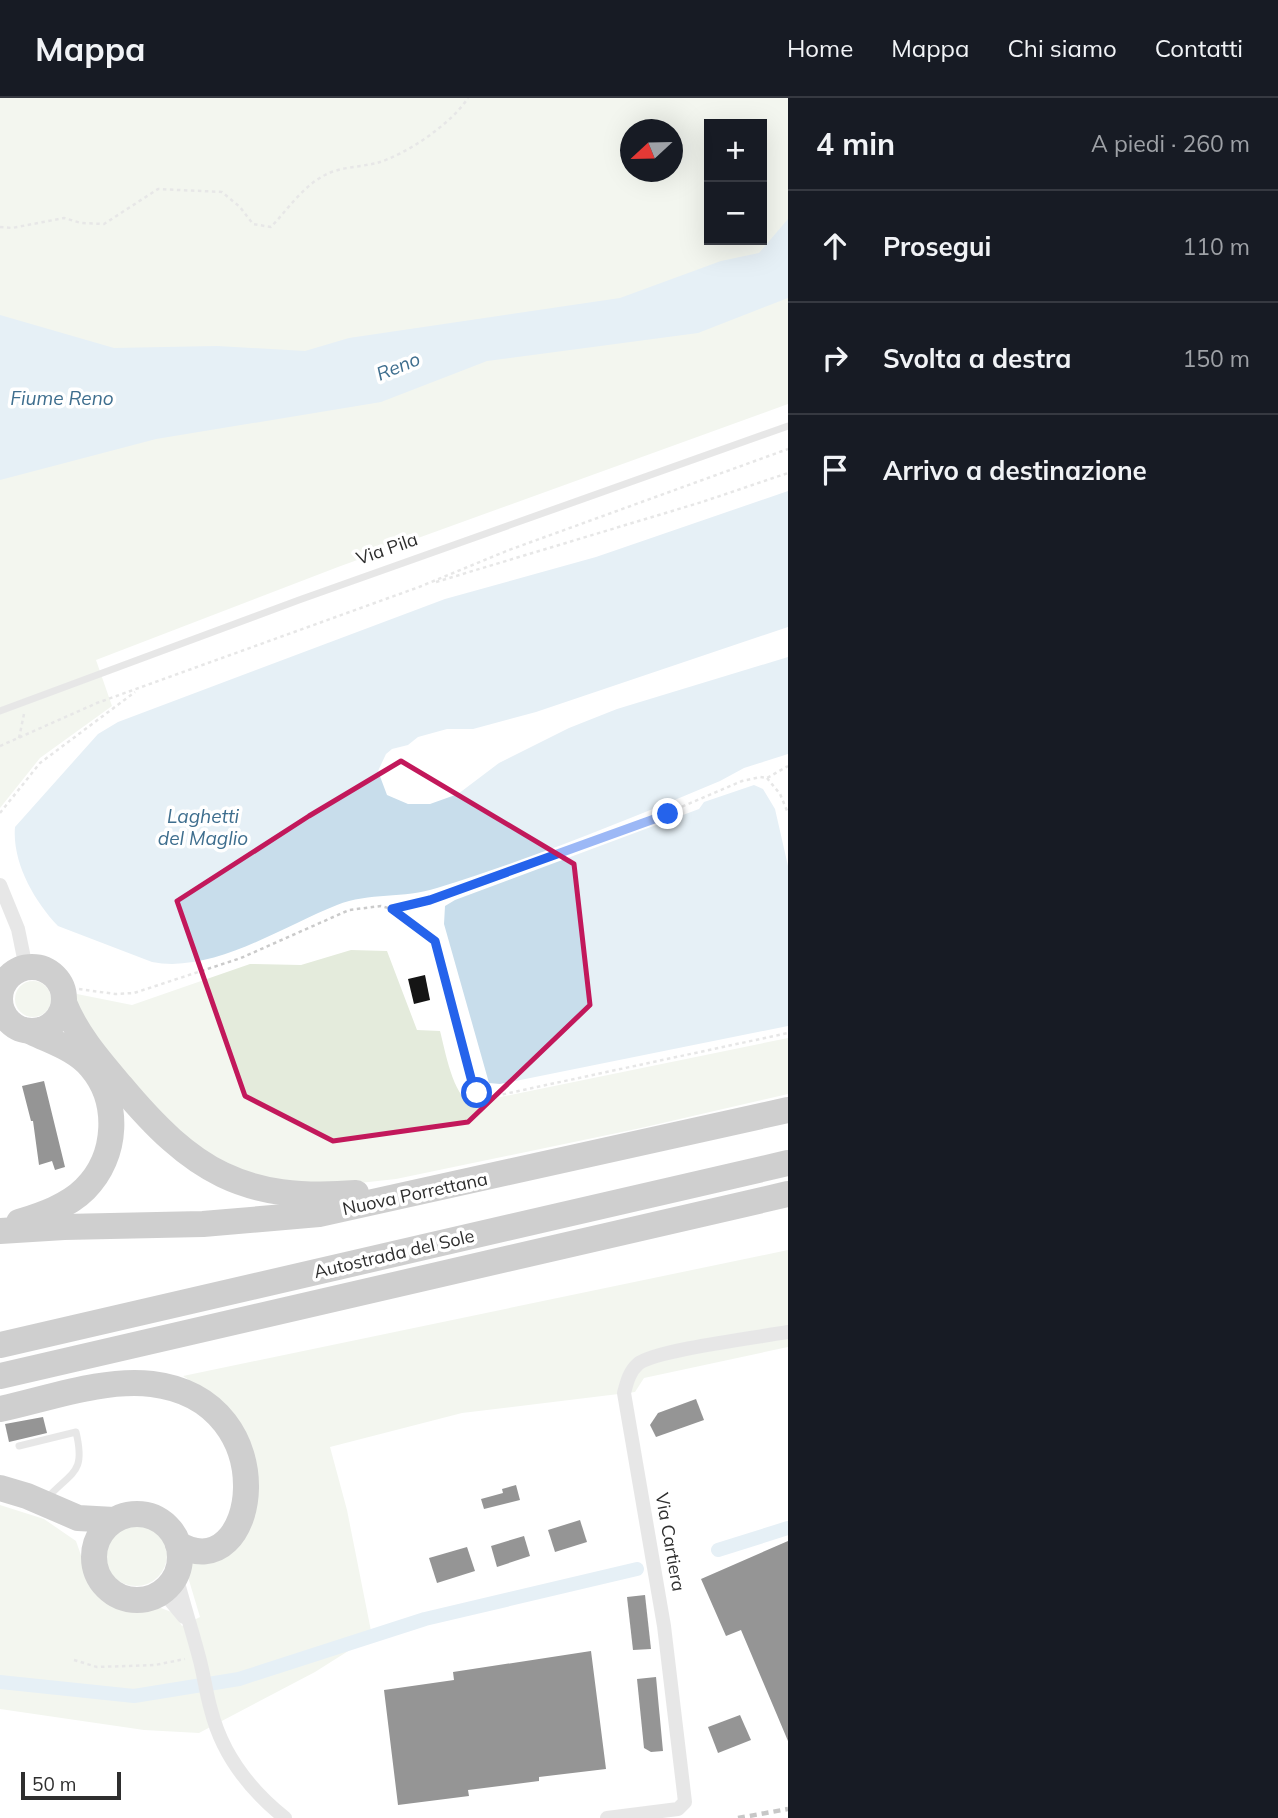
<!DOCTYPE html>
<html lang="it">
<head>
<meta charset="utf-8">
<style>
  body { margin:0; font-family:Mulish,sans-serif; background:#20242c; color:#f1f3f6 }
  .controls { position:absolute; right:21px; top:21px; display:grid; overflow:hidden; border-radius:0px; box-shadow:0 7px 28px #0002 }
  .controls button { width:63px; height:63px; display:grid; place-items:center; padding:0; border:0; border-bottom:2px solid #363941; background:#171b24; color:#f1f3f6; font:35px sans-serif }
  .compass { position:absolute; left:620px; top:21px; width:63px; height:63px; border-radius:50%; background:#171b24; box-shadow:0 7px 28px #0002; rotate:248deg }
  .scale { position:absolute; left:21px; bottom:18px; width:100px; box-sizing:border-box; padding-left:7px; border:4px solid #2e2e2e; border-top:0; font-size:19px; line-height:24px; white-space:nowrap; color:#2e2e2e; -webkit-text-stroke:5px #fff; paint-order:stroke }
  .stop { position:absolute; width:21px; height:21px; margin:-16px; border:5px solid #2563eb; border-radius:50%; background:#fff }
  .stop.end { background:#2563eb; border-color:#fff; box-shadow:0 2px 7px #0008 }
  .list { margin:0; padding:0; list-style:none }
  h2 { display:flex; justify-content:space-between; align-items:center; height:91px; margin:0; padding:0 28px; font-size:30px }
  h2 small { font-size:23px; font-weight:400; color:#9ea1a6 }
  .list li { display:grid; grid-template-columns:46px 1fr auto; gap:21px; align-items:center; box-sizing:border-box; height:112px; padding:0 28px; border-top:2px solid #363941 }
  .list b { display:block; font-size:26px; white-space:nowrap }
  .list em { font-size:23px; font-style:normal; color:#9ea1a6 }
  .icon { flex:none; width:38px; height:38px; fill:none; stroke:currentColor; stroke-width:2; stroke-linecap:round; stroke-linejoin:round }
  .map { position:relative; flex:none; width:788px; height:1720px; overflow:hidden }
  header { display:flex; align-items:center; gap:42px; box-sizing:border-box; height:98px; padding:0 35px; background:#171b24; border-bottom:2px solid #363941 }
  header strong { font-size:33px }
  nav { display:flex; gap:38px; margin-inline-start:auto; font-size:24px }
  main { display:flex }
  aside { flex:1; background:#171b24 }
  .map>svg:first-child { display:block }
</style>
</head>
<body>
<header>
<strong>Mappa</strong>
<nav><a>Home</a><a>Mappa</a><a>Chi siamo</a><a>Contatti</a></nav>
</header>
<main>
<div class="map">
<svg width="788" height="1720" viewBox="0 0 788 1720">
  <rect width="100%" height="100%" fill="#fff"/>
  <g fill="#e4ebdc" fill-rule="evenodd">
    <path d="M 0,0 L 788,0 L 788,306 L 338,469 L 96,562 L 112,608 L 40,660 L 0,710 ZM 709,26 L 762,26 L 762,142 L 709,142 ZM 631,32 L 673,32 L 673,74 L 631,74 Z"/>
    <path d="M 351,852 L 387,853 L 417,932 L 440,933 C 445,952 453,998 471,1005 L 788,940 L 788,996 L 641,1030 L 396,1081 L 323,1089 L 258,1080 L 184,1043 L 88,935 L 75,902 L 77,896 L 132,907 L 250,866 L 301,867 Z"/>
    <circle cx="33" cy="901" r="18"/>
    <path d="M 788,1152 L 788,1249 L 644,1280 L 635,1294 L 462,1315 L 330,1349 L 347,1412 L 372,1538 L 315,1574 L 199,1635 L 144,1632 L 0,1611 L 0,1407 L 44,1421 L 76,1443 L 91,1486 L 106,1501 L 124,1508 L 153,1507 L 174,1515 L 182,1528 L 200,1519 L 188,1479 L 189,1467 L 246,1426 L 216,1300 L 183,1278 Z"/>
    <circle cx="136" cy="1457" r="31"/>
  </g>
  <g fill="#c8ddeb">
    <path d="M 788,121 L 788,200 L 698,235 L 487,263 L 381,304 L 156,341 L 0,382 L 0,217 L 114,250 L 217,248 L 305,253 L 349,240 L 620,200 L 721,163 L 759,155 Z"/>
    <path d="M 788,393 L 788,529 L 536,614 L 473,631 L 447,631 L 418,639 L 408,647 L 392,651 L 386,656 L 378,673 L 387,697 L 408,706 L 430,706 L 458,696 L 499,665 L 569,630 L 617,611 L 788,559 L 788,656 L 744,670 L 720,683 C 627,722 534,760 437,790 C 404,801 369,794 337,807 C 283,828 213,876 152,864 L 58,828 C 34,803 12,764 15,729 L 98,636 L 118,624 L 445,501 L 596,459 Z"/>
    <path d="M 754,687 L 763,691 L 775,711 L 788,768 L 788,928 L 500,986 L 489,985 L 444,826 L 445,808 L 455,802 L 699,711 L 704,704 Z"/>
  </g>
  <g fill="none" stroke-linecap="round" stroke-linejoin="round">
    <g stroke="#c8ddeb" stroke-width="14">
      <path d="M 718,1452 L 788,1430"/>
      <path d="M 0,1584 L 134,1598 L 239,1581 L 425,1521 L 637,1471"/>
    </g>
  </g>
  <g fill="#151515">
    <path d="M 425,877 L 430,902 L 414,906 L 408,881 Z"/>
    <path d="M 44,983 L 65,1069 L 55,1072 L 52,1063 L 39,1067 L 33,1023 L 31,1023 L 22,988 Z"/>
    <path d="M 696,1301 L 704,1322 L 656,1339 L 650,1327 L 658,1315 Z"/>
    <path d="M 43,1319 L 47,1335 L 9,1344 L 5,1326 Z"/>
    <path d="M 516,1387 L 520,1402 L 484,1411 L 481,1401 L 503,1395 L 502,1391 Z"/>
    <path d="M 580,1422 L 587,1444 L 555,1454 L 548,1432 Z"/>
    <path d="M 524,1438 L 530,1458 L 497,1469 L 491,1448 Z"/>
    <path d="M 788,1443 L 788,1643 L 741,1532 L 726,1538 L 701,1481 Z"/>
    <path d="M 467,1449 L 475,1473 L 437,1485 L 429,1460 Z"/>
    <path d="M 645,1497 L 651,1551 L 633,1552 L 627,1499 Z"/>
    <path d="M 591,1553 L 606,1671 L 539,1679 L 539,1683 L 468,1692 L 469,1698 L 398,1707 L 384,1592 L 454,1582 L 453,1574 Z"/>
    <path d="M 656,1579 L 663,1653 L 651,1654 L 644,1650 L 637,1581 Z"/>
    <path d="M 740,1617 L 751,1642 L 718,1655 L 708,1629 Z"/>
  </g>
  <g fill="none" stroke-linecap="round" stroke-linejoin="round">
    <g stroke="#cbcbcb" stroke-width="2.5" stroke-dasharray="3.5 3.5" stroke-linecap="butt">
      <path d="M 0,129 L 12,130 L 64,120 L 81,125 L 104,126 L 158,91 L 222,94 L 240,109 L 253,126 L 271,129 C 288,111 303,88 325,77 C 340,69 360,69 377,65 C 407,56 451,26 468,0"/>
      <path d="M 436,484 L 702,404 L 788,375"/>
      <path d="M 19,640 L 24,616"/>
      <path d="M 0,648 L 97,605 L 419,489 L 509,452 L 788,351"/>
      <path d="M 767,680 L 780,696 L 788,715"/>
      <path d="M 0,715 L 40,665 L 135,594"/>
      <path d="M 392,811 L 430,802 L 639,727 L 742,683 L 760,679 L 767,680 L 788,668"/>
      <path d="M 79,891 L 115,896 L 134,895 L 241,860 L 349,812 L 381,808 L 392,811 L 435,843 L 472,984 C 476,997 483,999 495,998 L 788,935"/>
      <path d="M 74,1562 L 97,1569 L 155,1567 L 185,1561"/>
    </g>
    <g stroke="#cbcbcb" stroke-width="7">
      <path d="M 0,613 L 299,502 L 788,328"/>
      <path d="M 19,1348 L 76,1334 C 86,1376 72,1373 46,1401"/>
    </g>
    <g stroke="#cbcbcb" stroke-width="14">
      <path d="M 0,787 L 18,831 L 26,870"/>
      <path d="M 176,1477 C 183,1505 192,1532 199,1559 C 204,1577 206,1595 211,1612 C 222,1656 250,1692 285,1720"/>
      <path d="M 153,1499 L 169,1501 L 184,1519"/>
      <path d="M 607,1720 L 678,1711 L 685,1704 L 664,1528 L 624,1295 C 627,1284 629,1274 638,1266 C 654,1252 761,1239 788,1234"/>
    </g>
    <g stroke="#959595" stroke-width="26">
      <circle cx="32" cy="901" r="32"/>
      <path d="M 64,905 C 77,937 99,962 121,988 C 192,1073 243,1104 356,1095"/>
      <path d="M 19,1124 C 42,1117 68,1108 85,1091 C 118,1058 120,1003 91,969 C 76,951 52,944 32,934"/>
      <path d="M 0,1133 L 64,1129 L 203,1126 L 319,1116 L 788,1012"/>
      <path d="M 0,1247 L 788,1065"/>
      <path d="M 0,1278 L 788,1096"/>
      <path d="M 0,1311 C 47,1301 104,1280 152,1286 C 289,1303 257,1493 178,1446"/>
      <path d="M 0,1390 L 27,1398 L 78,1420 L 114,1422"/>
      <circle cx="137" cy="1459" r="43"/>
    </g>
    <path stroke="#838383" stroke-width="4.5" stroke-dasharray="7 5" stroke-linecap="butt" d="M 738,1720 L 788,1711"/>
  </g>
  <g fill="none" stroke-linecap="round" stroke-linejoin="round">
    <path stroke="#2563eb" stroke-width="9" d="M 477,995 L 472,984 L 435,843 L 392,811 L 430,802 L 668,716"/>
  </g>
  <path d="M0 0H788V1720H0ZM 401,663 L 574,766 L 590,907 L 468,1024 L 333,1043 L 245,998 L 177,803 L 309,718 Z" fill="#fff" fill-opacity=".55" fill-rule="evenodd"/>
  <path fill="none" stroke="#c2185b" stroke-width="5" stroke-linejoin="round" d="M 401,663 L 574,766 L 590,907 L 468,1024 L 333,1043 L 245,998 L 177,803 L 309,718 Z"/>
  <g text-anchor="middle" stroke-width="7" stroke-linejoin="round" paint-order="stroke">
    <g font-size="18" fill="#2e2e2e" stroke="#fff">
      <text transform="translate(387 451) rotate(-19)" y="6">Via Pila</text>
      <text transform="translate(415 1096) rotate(-12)" y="6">Nuova Porrettana</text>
      <text transform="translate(394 1156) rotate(-13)" y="6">Autostrada del Sole</text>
      <text transform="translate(670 1444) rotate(80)" y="6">Via Cartiera</text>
    </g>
    <g font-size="19" font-style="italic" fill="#3e6e8e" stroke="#fff">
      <text transform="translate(398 268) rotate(-22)" y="7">Reno</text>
      <text x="62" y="307">Fiume Reno</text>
      <text x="203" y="725">Laghetti<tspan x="203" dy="22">del Maglio</tspan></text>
    </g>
  </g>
</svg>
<div class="controls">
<button>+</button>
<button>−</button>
</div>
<svg class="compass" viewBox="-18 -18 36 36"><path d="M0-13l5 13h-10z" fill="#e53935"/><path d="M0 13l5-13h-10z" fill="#9ea1a6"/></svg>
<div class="scale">50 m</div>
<div class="stop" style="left:477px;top:995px"></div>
<div class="stop end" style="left:668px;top:716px"></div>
</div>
<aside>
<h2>4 min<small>A piedi · 260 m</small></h2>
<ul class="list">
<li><svg class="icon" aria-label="ahead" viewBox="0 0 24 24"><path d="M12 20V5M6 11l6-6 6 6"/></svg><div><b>Prosegui</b></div><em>110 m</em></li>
<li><svg class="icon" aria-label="right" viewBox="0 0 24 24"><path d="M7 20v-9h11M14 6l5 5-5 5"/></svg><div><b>Svolta a destra</b></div><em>150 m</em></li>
<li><svg class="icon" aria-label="arrive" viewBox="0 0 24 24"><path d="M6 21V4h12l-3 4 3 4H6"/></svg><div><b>Arrivo a destinazione</b></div></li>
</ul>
</aside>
</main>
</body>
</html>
